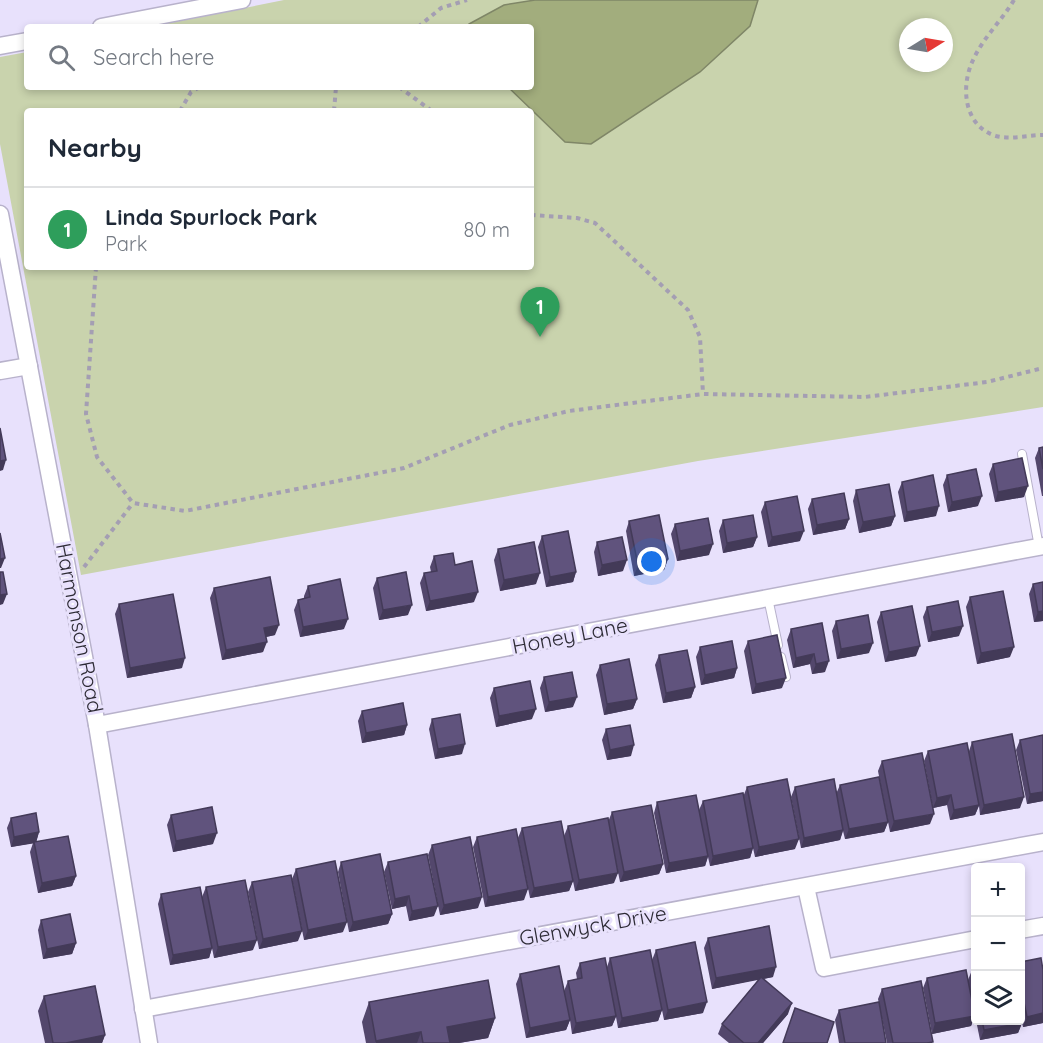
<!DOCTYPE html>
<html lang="en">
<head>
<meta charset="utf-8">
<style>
  body { margin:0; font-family:Quicksand,sans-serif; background:#f6f6f7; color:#1f2937 }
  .controls { position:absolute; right:18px; bottom:18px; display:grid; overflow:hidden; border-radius:6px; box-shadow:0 3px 9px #0003 }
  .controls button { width:54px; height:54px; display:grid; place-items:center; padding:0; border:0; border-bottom:2px solid #e0e1e3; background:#fff; color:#1f2937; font:30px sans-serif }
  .compass { position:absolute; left:899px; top:18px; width:54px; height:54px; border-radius:50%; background:#fff; box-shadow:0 3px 9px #0003; rotate:79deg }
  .you { position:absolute; left:652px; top:562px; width:21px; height:21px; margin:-15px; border:4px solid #fff; border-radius:50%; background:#1a73e8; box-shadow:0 0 0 9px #1a73e833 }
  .badge { display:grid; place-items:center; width:39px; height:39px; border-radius:50%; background:#d93025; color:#fff; font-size:20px; font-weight:700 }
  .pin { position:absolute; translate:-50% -50px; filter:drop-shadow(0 2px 3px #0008) }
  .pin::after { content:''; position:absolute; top:32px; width:21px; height:18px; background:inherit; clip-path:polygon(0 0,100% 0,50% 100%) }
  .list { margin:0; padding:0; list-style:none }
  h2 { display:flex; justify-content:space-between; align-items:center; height:78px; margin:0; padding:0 24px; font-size:26px }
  h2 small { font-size:20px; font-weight:400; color:#747a83 }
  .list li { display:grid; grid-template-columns:39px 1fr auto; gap:18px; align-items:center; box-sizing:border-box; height:84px; padding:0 24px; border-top:2px solid #e0e1e3 }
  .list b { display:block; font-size:22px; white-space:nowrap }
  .list p { margin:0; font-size:20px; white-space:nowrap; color:#747a83 }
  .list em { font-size:20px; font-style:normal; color:#747a83 }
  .icon { flex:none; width:33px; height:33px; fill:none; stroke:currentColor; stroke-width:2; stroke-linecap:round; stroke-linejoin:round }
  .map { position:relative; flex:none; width:1043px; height:1043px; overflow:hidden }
  .search { position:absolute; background:#fff; box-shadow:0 3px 9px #0003; left:24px; top:24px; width:510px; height:66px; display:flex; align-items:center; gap:15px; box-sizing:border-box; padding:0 21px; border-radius:6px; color:#747a83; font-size:22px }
  .panel { position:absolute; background:#fff; box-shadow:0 3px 9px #0003; left:24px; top:108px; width:510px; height:162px; border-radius:6px }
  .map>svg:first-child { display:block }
</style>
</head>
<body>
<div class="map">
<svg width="1043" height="1043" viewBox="0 0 1043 1043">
  <rect width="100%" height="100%" fill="#e8e1fc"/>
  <path fill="#c9d3ad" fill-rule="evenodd" d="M 284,0 L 1043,0 L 1043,407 L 698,461 L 81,575 L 0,144 L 0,57 L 27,52 L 27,87 L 531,87 L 531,27 L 150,27 ZM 908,27 L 944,27 L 944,63 L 908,63 ZM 27,111 L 531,111 L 531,267 L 27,267 Z"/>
  <path fill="#a2ad7d" stroke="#7f8667" stroke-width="1.5" d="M 535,0 L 758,0 L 750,26 L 700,72 L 591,144 L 565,142 L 508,87 L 531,87 L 531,27 L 469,27 L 469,24 L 504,5 Z"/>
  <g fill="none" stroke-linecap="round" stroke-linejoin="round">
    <defs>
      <g id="lane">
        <path d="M 1022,454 L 1039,547"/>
        <path d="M 768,598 L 778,645"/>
        <path d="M 781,657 L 786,677"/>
      </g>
      <g id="street">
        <path d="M 101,27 L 242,0"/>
        <path d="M 0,46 L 27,41"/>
        <path d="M 0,214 L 97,725 L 149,1043"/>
        <path d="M 0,371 L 29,366"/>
        <path d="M 97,725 L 1043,546"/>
        <path d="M 806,887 L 824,968 L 976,939"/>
        <path d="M 1020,930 L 1043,926"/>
        <path d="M 143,1009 L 1043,842"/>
      </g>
    </defs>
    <use href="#lane" stroke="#b8b2cb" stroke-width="10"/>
    <use href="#street" stroke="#b8b2cb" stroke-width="19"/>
    <g stroke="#a49eb3" stroke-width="4" stroke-dasharray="4.5 4.5" stroke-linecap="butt">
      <path d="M 1014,0 C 1002,20 984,37 974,58 C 960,85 963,126 996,136 C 1011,140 1028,135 1043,135"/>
      <path d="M 418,27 L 441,8 L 467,0"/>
      <path d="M 358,87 L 362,87"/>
      <path d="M 399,87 L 432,111"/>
      <path d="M 180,111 L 191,92 L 200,87"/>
      <path d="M 334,111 L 336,87"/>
      <path d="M 531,215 L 577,218 L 595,223 L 688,310 L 700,337 L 703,394"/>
      <path d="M 96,267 L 86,414 L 97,457 L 133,503 L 185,511 L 404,468 L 510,425 L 569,411 L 703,394 L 865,397 L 987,382 L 1043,368"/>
      <path d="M 84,567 L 133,503"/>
    </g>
    <use href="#lane" stroke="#fff" stroke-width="8"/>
    <use href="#street" stroke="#fff" stroke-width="16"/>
  </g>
  <g fill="#53476c">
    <path d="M 1043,447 L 1043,496 L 1042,496 L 1035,458 L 1039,448 Z"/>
    <path d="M 993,464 L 1024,497 L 995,502 L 989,474 Z"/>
    <path d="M 947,475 L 978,506 L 948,512 L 943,485 Z"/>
    <path d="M 902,482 L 936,516 L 904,522 L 898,492 Z"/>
    <path d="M 856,490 L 895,516 L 891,526 L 859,533 L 853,501 Z"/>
    <path d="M 812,499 L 849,519 L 845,529 L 813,535 L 808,509 Z"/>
    <path d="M 765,502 L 800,541 L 768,547 L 761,512 Z"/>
    <path d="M 723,520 L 757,537 L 753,547 L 723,553 L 719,531 Z"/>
    <path d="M 629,521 L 668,559 L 664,570 L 634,576 L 626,531 Z"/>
    <path d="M 675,524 L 709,555 L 677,561 L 671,534 Z"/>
    <path d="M 542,536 L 576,572 L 573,582 L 546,587 L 538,547 Z"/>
    <path d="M 597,542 L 623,571 L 598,576 L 594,552 Z"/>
    <path d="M 498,549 L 536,584 L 500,591 L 494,560 Z"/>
    <path d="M 434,556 L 455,565 L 474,602 L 426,611 L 420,583 L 424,573 L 431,572 L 430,567 Z"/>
    <path d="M 377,578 L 408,615 L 379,620 L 373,588 Z"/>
    <path d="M 1033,584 L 1043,621 L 1034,622 L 1029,594 Z"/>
    <path d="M 308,586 L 344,629 L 300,637 L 294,610 L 298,600 L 304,599 L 304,596 Z"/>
    <path d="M 214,588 L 275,635 L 266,637 L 263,652 L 222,660 L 210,598 Z"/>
    <path d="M 970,597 L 1010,657 L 977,664 L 966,607 Z"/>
    <path d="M 119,604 L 182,668 L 127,678 L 115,614 Z"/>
    <path d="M 927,607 L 959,636 L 928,642 L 923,617 Z"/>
    <path d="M 881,612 L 916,656 L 885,662 L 877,622 Z"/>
    <path d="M 836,621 L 869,653 L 837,659 L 832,631 Z"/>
    <path d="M 822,623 L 825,672 L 812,674 L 810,664 L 793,668 L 787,640 L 791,629 Z"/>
    <path d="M 748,641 L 782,688 L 752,694 L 744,651 Z"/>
    <path d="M 700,647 L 737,668 L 734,678 L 701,685 L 696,657 Z"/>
    <path d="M 659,655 L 695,687 L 691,698 L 663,703 L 655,665 Z"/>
    <path d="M 600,665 L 637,699 L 633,709 L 604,715 L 596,675 Z"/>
    <path d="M 544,677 L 573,707 L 545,712 L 540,688 Z"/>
    <path d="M 494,688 L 532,719 L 496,727 L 490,698 Z"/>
    <path d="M 362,711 L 407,725 L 404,735 L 362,743 L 358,721 Z"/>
    <path d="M 432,719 L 462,754 L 435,759 L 429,729 Z"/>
    <path d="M 606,729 L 631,756 L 607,760 L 602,740 Z"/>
    <path d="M 1043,735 L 1043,801 L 1027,804 L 1016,750 L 1020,740 Z"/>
    <path d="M 972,742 L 1020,808 L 980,815 L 979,806 L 975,815 L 950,820 L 947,805 L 933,808 L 924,761 L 928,751 L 969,751 Z"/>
    <path d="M 882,761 L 930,824 L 890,832 L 878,771 Z"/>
    <path d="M 840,785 L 888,822 L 884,832 L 845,839 L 843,831 L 840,840 L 801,848 L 791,797 L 795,787 L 836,794 Z"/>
    <path d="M 747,787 L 795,849 L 755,857 L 753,848 L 750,858 L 710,866 L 708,857 L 705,866 L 666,873 L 654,813 L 657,802 L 699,810 L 703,801 L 743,797 Z"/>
    <path d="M 612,812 L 663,864 L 659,874 L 620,882 L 608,822 Z"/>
    <path d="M 171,815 L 213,844 L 173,852 L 167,825 Z"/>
    <path d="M 11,818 L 39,832 L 36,842 L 76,876 L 72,886 L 38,893 L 30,852 L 33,843 L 11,847 L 7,828 Z"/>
    <path d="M 568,826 L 614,883 L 575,891 L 564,836 Z"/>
    <path d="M 522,828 L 573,881 L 569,891 L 530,898 L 518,838 Z"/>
    <path d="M 477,837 L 524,900 L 485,907 L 473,847 Z"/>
    <path d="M 432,845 L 478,908 L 440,915 L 428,855 Z"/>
    <path d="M 341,862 L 392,914 L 388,924 L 349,932 L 338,872 Z"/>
    <path d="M 388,862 L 434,916 L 409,921 L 406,906 L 392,909 L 384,872 Z"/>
    <path d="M 296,869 L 343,932 L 304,940 L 292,879 Z"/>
    <path d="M 252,882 L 298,941 L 259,949 L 248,892 Z"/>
    <path d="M 206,887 L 253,950 L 214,958 L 212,948 L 209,958 L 170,965 L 158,904 L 161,894 L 202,897 Z"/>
    <path d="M 41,920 L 76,943 L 72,954 L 43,959 L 38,930 Z"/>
    <path d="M 708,938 L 773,977 L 763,979 L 788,1014 L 763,1043 L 729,1043 L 718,1034 L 722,1024 L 759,979 L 712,989 L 704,948 Z"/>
    <path d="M 656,950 L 703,1013 L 664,1020 L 652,960 Z"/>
    <path d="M 610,958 L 662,1010 L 658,1021 L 618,1028 L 616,1017 L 612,1026 L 572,1034 L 570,1020 L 566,1030 L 526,1038 L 516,984 L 520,974 L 564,991 L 568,981 L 577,979 L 576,973 L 580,963 L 607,967 Z"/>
    <path d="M 1020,962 L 1043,1023 L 1023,1027 L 1020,1013 Z"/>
    <path d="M 975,969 L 975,1017 L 968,980 L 972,970 Z"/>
    <path d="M 927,978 L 975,1016 L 971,1026 L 932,1034 L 923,988 Z"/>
    <path d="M 882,989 L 932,1043 L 887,1043 L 878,999 Z"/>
    <path d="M 44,996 L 105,1035 L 102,1043 L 45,1043 L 38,1011 Z"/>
    <path d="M 369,1002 L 495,1018 L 488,1038 L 459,1043 L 366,1043 L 362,1022 Z"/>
    <path d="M 839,1010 L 886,1043 L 839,1043 L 835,1020 Z"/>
    <path d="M 976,1020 L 1020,1020 L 1022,1023 L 1018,1033 L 980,1040 Z"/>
  </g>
  <g fill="#433a58">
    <path d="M 6,460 L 3,470 L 0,471 L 0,461 Z"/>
    <path d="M 1028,486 L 1024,497 L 995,502 L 998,492 Z"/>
    <path d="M 982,496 L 978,506 L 948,512 L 952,502 Z"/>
    <path d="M 939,506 L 936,516 L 904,522 L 907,512 Z"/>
    <path d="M 895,516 L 891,526 L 859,533 L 863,522 Z"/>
    <path d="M 849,519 L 845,529 L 813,535 L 817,525 Z"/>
    <path d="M 804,531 L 800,541 L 768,547 L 772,537 Z"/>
    <path d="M 757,537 L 753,547 L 723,553 L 727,543 Z"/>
    <path d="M 713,544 L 709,555 L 677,561 L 680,551 Z"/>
    <path d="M 5,558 L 1,568 L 0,568 L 0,559 Z"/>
    <path d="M 668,559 L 664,570 L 634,576 L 638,565 Z"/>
    <path d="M 627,560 L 623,571 L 598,576 L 602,565 Z"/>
    <path d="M 576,572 L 573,582 L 546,587 L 550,577 Z"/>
    <path d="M 540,573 L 536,584 L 500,591 L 504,580 Z"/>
    <path d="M 478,592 L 474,602 L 426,611 L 430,601 Z"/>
    <path d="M 7,594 L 3,604 L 0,605 L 0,595 Z"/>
    <path d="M 412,605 L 408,615 L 379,620 L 383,610 Z"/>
    <path d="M 1043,611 L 1043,621 L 1034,622 L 1038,612 Z"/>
    <path d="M 348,619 L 344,629 L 300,637 L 303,627 Z"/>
    <path d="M 279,625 L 275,635 L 261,638 L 264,628 Z"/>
    <path d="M 963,626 L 959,636 L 928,642 L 932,632 Z"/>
    <path d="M 267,642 L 263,652 L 222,660 L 226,650 Z"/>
    <path d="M 873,643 L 869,653 L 837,659 L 841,649 Z"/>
    <path d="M 920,646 L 916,656 L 885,662 L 889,652 Z"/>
    <path d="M 1014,647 L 1010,657 L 977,664 L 981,653 Z"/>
    <path d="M 814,654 L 810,664 L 793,668 L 796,658 Z"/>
    <path d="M 185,658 L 182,668 L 127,678 L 130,668 Z"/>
    <path d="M 829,661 L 825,672 L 812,674 L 816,664 Z"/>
    <path d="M 737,668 L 734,678 L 701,685 L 705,675 Z"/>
    <path d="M 786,678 L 782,688 L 752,694 L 756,684 Z"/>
    <path d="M 695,687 L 691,698 L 663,703 L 666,693 Z"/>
    <path d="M 577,697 L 573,707 L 545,712 L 549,702 Z"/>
    <path d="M 637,699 L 633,709 L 604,715 L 607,704 Z"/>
    <path d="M 536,709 L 532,719 L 496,727 L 499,716 Z"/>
    <path d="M 407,725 L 404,735 L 362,743 L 366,733 Z"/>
    <path d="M 465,744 L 462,754 L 435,759 L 438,749 Z"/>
    <path d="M 634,745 L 631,756 L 607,760 L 610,750 Z"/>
    <path d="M 1043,792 L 1043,801 L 1027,804 L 1030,794 Z"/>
    <path d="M 951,795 L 947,805 L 933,808 L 937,798 Z"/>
    <path d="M 1024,797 L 1020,808 L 980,815 L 984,805 Z"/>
    <path d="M 979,805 L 975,815 L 950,820 L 954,810 Z"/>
    <path d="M 934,814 L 930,824 L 890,832 L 894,821 Z"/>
    <path d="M 888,822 L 884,832 L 845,839 L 849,829 Z"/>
    <path d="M 843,830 L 840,840 L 801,848 L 804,838 Z"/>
    <path d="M 39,832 L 36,843 L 11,847 L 14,837 Z"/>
    <path d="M 217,833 L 213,844 L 173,852 L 176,841 Z"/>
    <path d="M 799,839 L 795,849 L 755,857 L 759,847 Z"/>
    <path d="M 753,848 L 750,858 L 710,866 L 713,856 Z"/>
    <path d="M 708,856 L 705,866 L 666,873 L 669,863 Z"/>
    <path d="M 663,864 L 659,874 L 620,882 L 624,872 Z"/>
    <path d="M 618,873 L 614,883 L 575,891 L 579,880 Z"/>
    <path d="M 76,876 L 72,886 L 38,893 L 42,883 Z"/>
    <path d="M 573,881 L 569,891 L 530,898 L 534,888 Z"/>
    <path d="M 528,889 L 524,900 L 485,907 L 488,897 Z"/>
    <path d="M 409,896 L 406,906 L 392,909 L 395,899 Z"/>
    <path d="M 482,897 L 478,908 L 440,915 L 444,905 Z"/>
    <path d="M 438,906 L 434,916 L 409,921 L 412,911 Z"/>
    <path d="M 392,914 L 388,924 L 349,932 L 353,922 Z"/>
    <path d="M 347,922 L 343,932 L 304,940 L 308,930 Z"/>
    <path d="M 302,931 L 298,941 L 259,949 L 263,939 Z"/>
    <path d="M 257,940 L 253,950 L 214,958 L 218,947 Z"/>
    <path d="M 76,943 L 72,954 L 43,959 L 47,949 Z"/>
    <path d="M 212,948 L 209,958 L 170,965 L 173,955 Z"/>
    <path d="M 776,967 L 773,977 L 712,989 L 716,978 Z"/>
    <path d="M 707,1002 L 703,1013 L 664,1020 L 668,1010 Z"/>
    <path d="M 792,1003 L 788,1014 L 763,1043 L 758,1043 Z"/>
    <path d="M 662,1010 L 658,1021 L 618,1028 L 622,1018 Z"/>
    <path d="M 1043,1013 L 1043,1023 L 1023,1027 L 1027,1017 Z"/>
    <path d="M 616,1016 L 612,1026 L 572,1034 L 576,1023 Z"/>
    <path d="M 975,1016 L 971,1026 L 932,1034 L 935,1023 Z"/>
    <path d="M 495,1018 L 488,1038 L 459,1043 L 441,1043 L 447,1027 Z"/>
    <path d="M 570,1020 L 566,1030 L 526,1038 L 530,1028 Z"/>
    <path d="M 1022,1023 L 1018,1033 L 980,1040 L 984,1030 Z"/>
    <path d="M 421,1032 L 417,1043 L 376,1043 L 376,1041 Z"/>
    <path d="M 105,1035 L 102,1043 L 66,1043 Z"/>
  </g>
  <g fill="#60537d" stroke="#433a58" stroke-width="1.5">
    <path d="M 0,428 L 6,460 L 0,461 Z"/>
    <path d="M 1043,447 L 1043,469 L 1039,448 Z"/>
    <path d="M 1022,458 L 1028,486 L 998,492 L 993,464 Z"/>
    <path d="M 976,469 L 982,496 L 952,502 L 947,475 Z"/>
    <path d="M 933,475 L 939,506 L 907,512 L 902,482 Z"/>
    <path d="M 889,484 L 895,516 L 863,522 L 856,490 Z"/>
    <path d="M 844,493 L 849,519 L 817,525 L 812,499 Z"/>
    <path d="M 797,496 L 804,531 L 772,537 L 765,502 Z"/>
    <path d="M 659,515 L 668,559 L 638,565 L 629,521 Z"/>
    <path d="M 753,515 L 757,537 L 727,543 L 723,520 Z"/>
    <path d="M 708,518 L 713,544 L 680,551 L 675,524 Z"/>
    <path d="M 568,531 L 576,572 L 550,577 L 542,536 Z"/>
    <path d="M 0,533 L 5,558 L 0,559 Z"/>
    <path d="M 622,537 L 627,560 L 602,565 L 597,542 Z"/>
    <path d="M 534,542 L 540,573 L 504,580 L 498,549 Z"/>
    <path d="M 453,553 L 455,565 L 472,561 L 478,592 L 430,601 L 424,573 L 437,571 L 434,556 Z"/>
    <path d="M 0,572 L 3,572 L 7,594 L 0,595 Z"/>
    <path d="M 406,572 L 412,605 L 383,610 L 377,578 Z"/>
    <path d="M 270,577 L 279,625 L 264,628 L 267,642 L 226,650 L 214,588 Z"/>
    <path d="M 340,579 L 348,619 L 303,627 L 298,600 L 310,597 L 308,586 Z"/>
    <path d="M 1043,582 L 1043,611 L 1038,612 L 1033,584 Z"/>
    <path d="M 1003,591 L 1014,647 L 981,653 L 970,597 Z"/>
    <path d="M 173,594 L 185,658 L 130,668 L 119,604 Z"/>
    <path d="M 958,601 L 963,626 L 932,632 L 927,607 Z"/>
    <path d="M 912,606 L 920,646 L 889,652 L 881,612 Z"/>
    <path d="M 868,615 L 873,643 L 841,649 L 836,621 Z"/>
    <path d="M 822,623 L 829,661 L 816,664 L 814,654 L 796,658 L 791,629 Z"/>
    <path d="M 777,635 L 786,678 L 756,684 L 748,641 Z"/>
    <path d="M 732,641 L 737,668 L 705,675 L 700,647 Z"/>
    <path d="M 687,650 L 695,687 L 666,693 L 659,655 Z"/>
    <path d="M 629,659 L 637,699 L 607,704 L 600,665 Z"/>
    <path d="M 572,672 L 577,697 L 549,702 L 544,677 Z"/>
    <path d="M 530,681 L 536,709 L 499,716 L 494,688 Z"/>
    <path d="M 403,703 L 407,725 L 366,733 L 362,711 Z"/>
    <path d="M 460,714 L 465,744 L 438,749 L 432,719 Z"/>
    <path d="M 630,725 L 634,745 L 610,750 L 606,729 Z"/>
    <path d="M 1012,734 L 1024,797 L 984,805 L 972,742 Z"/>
    <path d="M 1043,735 L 1043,792 L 1030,794 L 1020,740 Z"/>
    <path d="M 967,743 L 979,805 L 954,810 L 951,795 L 937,798 L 928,751 Z"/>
    <path d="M 922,753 L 934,814 L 894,821 L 882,761 Z"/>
    <path d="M 879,777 L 888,822 L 849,829 L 840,785 Z"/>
    <path d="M 787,779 L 799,839 L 759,847 L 747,787 Z"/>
    <path d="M 834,779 L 843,830 L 804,838 L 795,787 Z"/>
    <path d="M 743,793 L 753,848 L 713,856 L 703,801 Z"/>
    <path d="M 696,795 L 708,856 L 669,863 L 657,802 Z"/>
    <path d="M 651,805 L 663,864 L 624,872 L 612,812 Z"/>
    <path d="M 212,807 L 217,833 L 176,841 L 171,815 Z"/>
    <path d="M 36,813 L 39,832 L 14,837 L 11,818 Z"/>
    <path d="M 608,818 L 618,873 L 579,880 L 568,826 Z"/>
    <path d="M 561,821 L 573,881 L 534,888 L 522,828 Z"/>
    <path d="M 516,829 L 528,889 L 488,897 L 477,837 Z"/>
    <path d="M 68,836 L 76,876 L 42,883 L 34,842 Z"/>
    <path d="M 470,837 L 482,897 L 444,905 L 432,845 Z"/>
    <path d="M 380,854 L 392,914 L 353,922 L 341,862 Z"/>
    <path d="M 427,854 L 438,906 L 412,911 L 409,896 L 395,899 L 388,862 Z"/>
    <path d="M 335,861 L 347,922 L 308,930 L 296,869 Z"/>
    <path d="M 291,875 L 302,931 L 263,939 L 252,882 Z"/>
    <path d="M 245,880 L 257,940 L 218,947 L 206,887 Z"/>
    <path d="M 200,887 L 212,948 L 173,955 L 161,894 Z"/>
    <path d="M 70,914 L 76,943 L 47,949 L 41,920 Z"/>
    <path d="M 769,926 L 776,967 L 716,978 L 708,938 Z"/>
    <path d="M 695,942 L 707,1002 L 668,1010 L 656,950 Z"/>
    <path d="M 650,950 L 662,1010 L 622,1018 L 610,958 Z"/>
    <path d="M 605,958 L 616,1016 L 576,1023 L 568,981 L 582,978 L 580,963 Z"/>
    <path d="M 1041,958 L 1043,970 L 1043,1013 L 1027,1017 L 1020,983 L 1020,962 Z"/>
    <path d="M 559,966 L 570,1020 L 530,1028 L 520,974 Z"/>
    <path d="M 975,969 L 975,988 L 972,970 Z"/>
    <path d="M 966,970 L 975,1016 L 935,1023 L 927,978 Z"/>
    <path d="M 761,977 L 792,1003 L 758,1043 L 744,1043 L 722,1024 Z"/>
    <path d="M 488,980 L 495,1018 L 447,1027 L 450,1043 L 423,1043 L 421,1032 L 376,1041 L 369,1002 Z"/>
    <path d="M 921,981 L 933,1042 L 927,1043 L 893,1043 L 882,989 Z"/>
    <path d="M 95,986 L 105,1035 L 66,1043 L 53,1043 L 44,996 Z"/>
    <path d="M 879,1002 L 886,1043 L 845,1043 L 839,1010 Z"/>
    <path d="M 795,1008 L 834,1022 L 827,1043 L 783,1043 Z"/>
    <path d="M 1020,1015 L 1022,1023 L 984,1030 L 982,1020 L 1020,1020 Z"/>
  </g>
  <g text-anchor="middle" stroke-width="6" stroke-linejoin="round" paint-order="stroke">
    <g font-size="21" fill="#2d2b35" stroke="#e8e1fc">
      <text transform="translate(79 628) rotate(79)" y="7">Harmonson Road</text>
      <text transform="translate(570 636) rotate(-11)" y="7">Honey Lane</text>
      <text transform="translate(593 926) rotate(-10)" y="7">Glenwyck Drive</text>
    </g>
  </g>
</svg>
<div class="controls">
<button>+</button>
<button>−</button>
<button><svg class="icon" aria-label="layers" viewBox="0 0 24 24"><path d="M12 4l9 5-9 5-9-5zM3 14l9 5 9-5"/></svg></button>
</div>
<svg class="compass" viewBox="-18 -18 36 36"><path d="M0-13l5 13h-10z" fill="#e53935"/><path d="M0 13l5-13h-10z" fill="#747a83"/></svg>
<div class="you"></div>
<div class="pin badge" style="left:540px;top:337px;background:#2e9e5b">1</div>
<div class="search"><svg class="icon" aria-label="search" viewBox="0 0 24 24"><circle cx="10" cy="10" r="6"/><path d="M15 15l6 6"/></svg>Search here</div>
<section class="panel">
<h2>Nearby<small></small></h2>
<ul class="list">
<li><span class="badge" style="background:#2e9e5b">1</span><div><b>Linda Spurlock Park</b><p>Park</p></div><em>80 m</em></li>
</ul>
</section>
</div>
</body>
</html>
